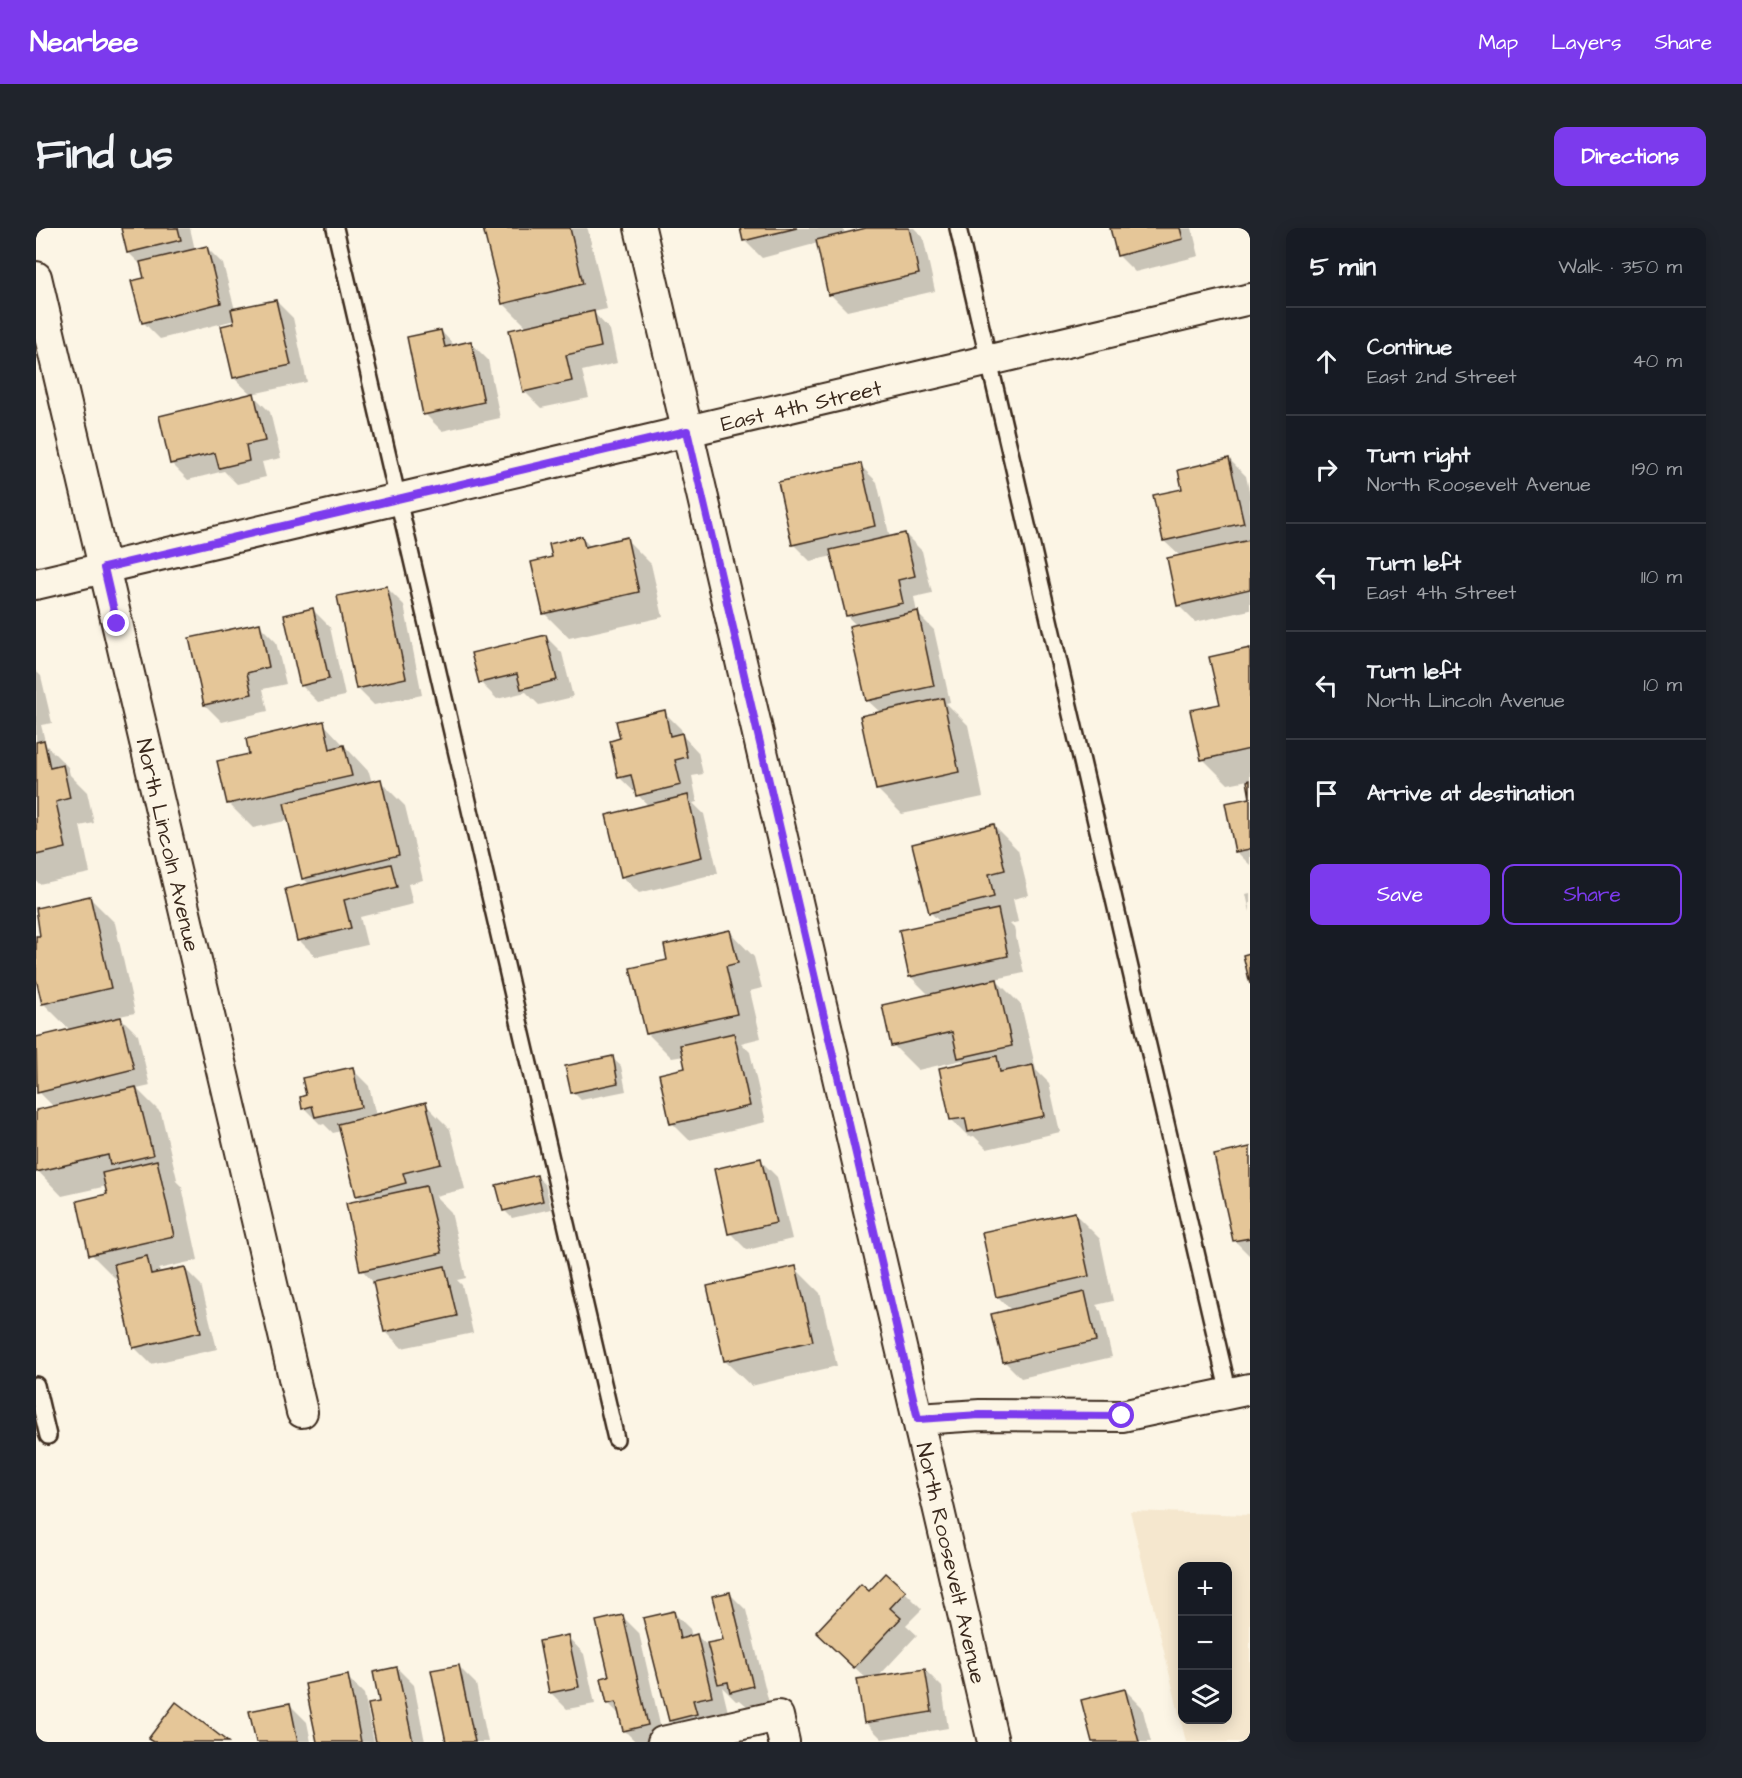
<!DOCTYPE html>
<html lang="en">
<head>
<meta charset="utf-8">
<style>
  body { margin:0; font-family:"Architects Daughter",sans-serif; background:#20242c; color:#f1f3f6 }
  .controls { position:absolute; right:18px; bottom:18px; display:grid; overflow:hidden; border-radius:12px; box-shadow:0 3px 15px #0003 }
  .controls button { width:54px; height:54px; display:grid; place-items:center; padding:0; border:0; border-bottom:2px solid #363941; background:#171b24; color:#f1f3f6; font:30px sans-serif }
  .stop { position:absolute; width:18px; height:18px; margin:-14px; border:4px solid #7c3aed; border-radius:50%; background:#fff }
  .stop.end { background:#7c3aed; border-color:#fff; box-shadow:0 2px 6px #0008 }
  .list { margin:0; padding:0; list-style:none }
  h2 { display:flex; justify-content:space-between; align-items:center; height:78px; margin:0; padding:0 24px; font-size:26px }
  h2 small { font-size:20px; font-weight:400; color:#9ea1a6 }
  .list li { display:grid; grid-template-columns:39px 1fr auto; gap:18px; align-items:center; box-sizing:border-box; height:108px; padding:0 24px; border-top:2px solid #363941 }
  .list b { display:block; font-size:22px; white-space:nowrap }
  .list p { margin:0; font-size:20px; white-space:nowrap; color:#9ea1a6 }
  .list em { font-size:20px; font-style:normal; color:#9ea1a6 }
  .actions { display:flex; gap:12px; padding:18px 24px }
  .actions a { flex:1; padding:14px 0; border:2px solid #7c3aed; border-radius:12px; text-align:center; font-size:21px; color:#7c3aed }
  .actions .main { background:#7c3aed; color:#fff }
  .icon { flex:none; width:33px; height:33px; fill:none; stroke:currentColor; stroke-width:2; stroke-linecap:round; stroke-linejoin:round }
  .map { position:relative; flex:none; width:1214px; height:1514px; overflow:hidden; border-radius:12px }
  header { display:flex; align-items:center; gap:36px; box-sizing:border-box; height:84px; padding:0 30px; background:#7c3aed; color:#fff }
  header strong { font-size:28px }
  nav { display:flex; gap:33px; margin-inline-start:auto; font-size:21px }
  .intro { display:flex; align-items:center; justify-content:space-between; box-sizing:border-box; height:144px; padding:0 36px }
  h1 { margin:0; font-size:42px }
  .button { padding:15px 27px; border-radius:12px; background:#7c3aed; color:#fff; font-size:21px; font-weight:700 }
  main { display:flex; gap:36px; padding:0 36px }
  aside { flex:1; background:#171b24; border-radius:12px; box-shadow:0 3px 15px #0003 }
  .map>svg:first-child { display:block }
</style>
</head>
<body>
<header>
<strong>Nearbee</strong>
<nav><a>Map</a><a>Layers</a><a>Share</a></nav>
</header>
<div class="intro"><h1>Find us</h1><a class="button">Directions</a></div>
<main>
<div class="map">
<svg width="1214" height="1514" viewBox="0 0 1214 1514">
  <rect width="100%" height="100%" fill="#fcf5e5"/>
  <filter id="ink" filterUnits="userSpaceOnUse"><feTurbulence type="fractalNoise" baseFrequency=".0167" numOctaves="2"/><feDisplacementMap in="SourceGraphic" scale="12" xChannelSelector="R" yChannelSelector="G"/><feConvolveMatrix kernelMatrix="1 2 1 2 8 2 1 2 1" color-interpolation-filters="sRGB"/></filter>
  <g filter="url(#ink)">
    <path fill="#f5e7ce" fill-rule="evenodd" d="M 1094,1283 L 1214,1287 L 1214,1514 L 1150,1514 ZM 1146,1338 L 1192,1338 L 1192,1492 L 1146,1492 Z"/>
    <g fill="#0003">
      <path d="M 86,0 L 154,0 L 159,22 L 170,19 L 187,36 L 199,82 L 240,73 L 257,90 L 271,154 L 216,166 L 234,184 L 245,230 L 226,234 L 230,249 L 201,256 L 188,243 L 152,252 L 135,235 L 216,167 L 198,150 L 199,92 L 124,111 L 107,94 L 110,51 L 106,38 L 92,24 Z"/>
      <path d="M 449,0 L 551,0 L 552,2 L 571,81 L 557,84 L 574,102 L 581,135 L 546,143 L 553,170 L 505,180 L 488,163 L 492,100 L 467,75 Z"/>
      <path d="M 706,0 L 807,0 L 809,6 L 837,0 L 878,0 L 887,9 L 899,63 L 811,83 L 794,66 L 782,15 L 726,30 L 709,13 Z"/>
      <path d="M 1075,0 L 1156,0 L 1163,28 L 1099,44 L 1082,27 Z"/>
      <path d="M 405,103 L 419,118 L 435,115 L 452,132 L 464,190 L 406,203 L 389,186 Z"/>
      <path d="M 1193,231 L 1210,248 L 1214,267 L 1214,382 L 1159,394 L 1142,377 L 1145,329 L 1128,313 L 1148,262 Z"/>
      <path d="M 824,237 L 841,254 L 854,310 L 869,306 L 886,323 L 896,365 L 878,369 L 881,385 L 898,402 L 914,474 L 910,475 L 932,497 L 947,569 L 866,586 L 841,561 L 845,485 L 831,472 L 821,398 L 811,388 L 797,328 L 774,333 L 757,316 Z"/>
      <path d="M 546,310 L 555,319 L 590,311 L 615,336 L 627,389 L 533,410 L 508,385 Z"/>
      <path d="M 351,360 L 368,377 L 386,467 L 338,477 L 321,460 Z"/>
      <path d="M 277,382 L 294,399 L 309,468 L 282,474 L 265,457 Z"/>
      <path d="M 223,397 L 240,414 L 250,456 L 227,461 L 232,483 L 186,494 L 169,477 Z"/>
      <path d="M 509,408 L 526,425 L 537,469 L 503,477 L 490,464 L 461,471 L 444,454 Z"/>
      <path d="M 1214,421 L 1214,564 L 1212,552 L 1192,556 L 1167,531 L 1185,477 Z"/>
      <path d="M 0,443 L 5,448 L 16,495 L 5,497 L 10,517 L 32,539 L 34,547 L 51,564 L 58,595 L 44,598 L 54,645 L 3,656 L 0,652 Z"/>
      <path d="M 628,484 L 645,501 L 647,508 L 662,524 L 667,546 L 656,548 L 661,574 L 657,575 L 668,586 L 682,645 L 603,665 L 586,648 L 613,578 L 583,549 L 585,512 Z"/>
      <path d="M 287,495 L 333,544 L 336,555 L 344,553 L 369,578 L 387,652 L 372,656 L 377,676 L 324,689 L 331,717 L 280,729 L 263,712 L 274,657 L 267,650 L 254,592 L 217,600 L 192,575 L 215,527 Z"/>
      <path d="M 1214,572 L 1214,637 L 1200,623 Z"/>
      <path d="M 957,597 L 982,622 L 993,667 L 977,671 L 982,694 L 974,696 L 978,700 L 988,745 L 959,751 L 985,777 L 1000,842 L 1013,855 L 1024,904 L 951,921 L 938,908 L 933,909 L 916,892 L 930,836 L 926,832 L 882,842 L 857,817 L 894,768 L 875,749 L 865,703 L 905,695 L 894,684 Z"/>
      <path d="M 1214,665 L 1214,684 L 1210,666 Z"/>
      <path d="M 54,670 L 79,695 L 99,785 L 83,788 L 102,807 L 114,858 L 101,861 L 125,885 L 141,951 L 139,952 L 146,959 L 162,1032 L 122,1041 L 126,1045 L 148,1040 L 165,1057 L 181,1121 L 115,1136 L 98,1119 L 83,1050 L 80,1051 L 55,1026 L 73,967 L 71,958 L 26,968 L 0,941 L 0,883 L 18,879 L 3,864 L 0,853 L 0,811 L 34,802 L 7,775 L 0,744 L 0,710 L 6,709 L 0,682 Z"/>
      <path d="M 693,703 L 718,729 L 726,760 L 714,763 L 725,810 L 705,815 L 714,824 L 730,894 L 653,912 L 636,895 L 650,841 L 648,828 L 636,830 L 611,805 L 633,733 Z"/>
      <path d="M 576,830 L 585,838 L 590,863 L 545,872 L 537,864 Z"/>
      <path d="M 316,841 L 333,858 L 340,888 L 389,876 L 414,901 L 429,961 L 399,968 L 415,984 L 430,1050 L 421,1052 L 426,1057 L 437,1105 L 366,1120 L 350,1104 L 338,1055 L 326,1042 L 327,973 L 321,967 L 305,903 L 297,905 L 288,896 L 285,897 L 268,880 Z"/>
      <path d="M 1214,921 L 1214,1028 L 1199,1013 Z"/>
      <path d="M 724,932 L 741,949 L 756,1011 L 711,1022 L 694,1005 Z"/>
      <path d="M 500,948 L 509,956 L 515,981 L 476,990 L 468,982 Z"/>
      <path d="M 1039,986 L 1064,1011 L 1077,1073 L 1060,1077 L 1065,1083 L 1076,1129 L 985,1150 L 968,1133 L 976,1083 L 961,1068 Z"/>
      <path d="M 759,1040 L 784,1065 L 801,1138 L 715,1158 L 689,1133 Z"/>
      <path d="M 869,1364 L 886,1381 L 870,1397 L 881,1407 L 842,1449 L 889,1442 L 906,1459 L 912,1500 L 846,1511 L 829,1494 L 831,1451 L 799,1421 Z"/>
      <path d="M 693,1365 L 710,1382 L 733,1475 L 713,1480 L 704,1472 L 700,1473 L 686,1459 L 692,1484 L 651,1510 L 634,1493 L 637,1384 L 654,1401 L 656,1409 L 661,1408 L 675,1421 L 689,1413 Z"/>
      <path d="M 586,1388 L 603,1405 L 628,1514 L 600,1514 L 588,1502 L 585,1488 L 572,1475 Z"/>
      <path d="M 532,1409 L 548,1426 L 559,1476 L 531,1481 L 514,1464 Z"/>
      <path d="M 423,1439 L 440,1456 L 452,1514 L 411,1514 Z"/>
      <path d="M 361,1440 L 378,1457 L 389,1514 L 341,1514 L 345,1475 Z"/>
      <path d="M 311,1449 L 328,1466 L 338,1514 L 282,1514 Z"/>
      <path d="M 1089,1462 L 1106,1479 L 1115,1514 L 1057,1514 Z"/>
      <path d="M 254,1477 L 271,1494 L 275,1514 L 221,1514 Z"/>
    </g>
    <g fill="#e5c698" stroke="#3b2a1e" stroke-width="1.5">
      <path d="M 85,0 L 142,0 L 145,12 L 91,25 Z"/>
      <path d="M 447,0 L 534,0 L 547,56 L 466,76 Z"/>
      <path d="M 704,0 L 761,0 L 707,13 Z"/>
      <path d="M 830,0 L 873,0 L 883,46 L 792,67 L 780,12 Z"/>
      <path d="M 1074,0 L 1144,0 L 1147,11 L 1081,28 Z"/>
      <path d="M 171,18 L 185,75 L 106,95 L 95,53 L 108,50 L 104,34 Z"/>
      <path d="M 240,72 L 255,137 L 197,150 L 185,98 L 198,95 L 195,81 Z"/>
      <path d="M 558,83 L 565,119 L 530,127 L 536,153 L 487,164 L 473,102 Z"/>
      <path d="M 405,102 L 409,119 L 435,113 L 448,174 L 387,187 L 371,109 Z"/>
      <path d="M 218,165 L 229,213 L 210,217 L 213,233 L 183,240 L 179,225 L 134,236 L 123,188 Z"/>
      <path d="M 1193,230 L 1208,295 L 1127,313 L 1117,267 L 1146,261 L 1142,242 Z"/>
      <path d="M 825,235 L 839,298 L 756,317 L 742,254 Z"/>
      <path d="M 869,305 L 879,348 L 862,352 L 867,375 L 810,388 L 794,322 Z"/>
      <path d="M 546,308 L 549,319 L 591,309 L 603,364 L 507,386 L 495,334 L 516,329 L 513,316 Z"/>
      <path d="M 1214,312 L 1214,361 L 1141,378 L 1131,330 Z"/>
      <path d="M 351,358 L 370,450 L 320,461 L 301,368 Z"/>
      <path d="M 277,380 L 293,451 L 264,458 L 248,387 Z"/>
      <path d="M 882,383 L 898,458 L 830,473 L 813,398 Z"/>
      <path d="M 224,395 L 233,439 L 211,445 L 216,466 L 168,477 L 153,410 Z"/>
      <path d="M 510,407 L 521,452 L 485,461 L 481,446 L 443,455 L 435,425 Z"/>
      <path d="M 1214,420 L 1214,521 L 1165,532 L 1154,482 L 1184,476 L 1173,429 Z"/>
      <path d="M 907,470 L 923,544 L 840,562 L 824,488 Z"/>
      <path d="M 629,482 L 634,508 L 646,505 L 651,529 L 639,532 L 645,557 L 600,568 L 595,547 L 582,550 L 574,513 L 584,510 L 580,493 Z"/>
      <path d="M 288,493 L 294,521 L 308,517 L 316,548 L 191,576 L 181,533 L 213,526 L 210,511 Z"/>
      <path d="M 8,512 L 14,540 L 27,537 L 34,570 L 20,574 L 30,620 L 0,627 L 0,514 Z"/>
      <path d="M 345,551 L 363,627 L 266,651 L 248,575 Z"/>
      <path d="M 1214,552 L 1214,621 L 1199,624 L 1189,575 L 1214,570 L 1211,553 Z"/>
      <path d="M 652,567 L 666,629 L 585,649 L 570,587 Z"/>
      <path d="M 958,596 L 969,642 L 953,646 L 958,669 L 893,685 L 876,616 Z"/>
      <path d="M 355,636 L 361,659 L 308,672 L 315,700 L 261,713 L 249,661 Z"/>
      <path d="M 54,668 L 75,760 L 6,776 L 0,751 L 0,708 L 4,708 L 0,680 Z"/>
      <path d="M 962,681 L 972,728 L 873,749 L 863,702 Z"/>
      <path d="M 694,702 L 702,735 L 690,738 L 701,786 L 610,806 L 594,740 L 631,732 L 628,717 Z"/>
      <path d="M 1214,725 L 1214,756 L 1207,727 Z"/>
      <path d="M 961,751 L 976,818 L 922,830 L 916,804 L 855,818 L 846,777 Z"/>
      <path d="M 85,789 L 98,841 L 1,865 L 0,809 Z"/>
      <path d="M 698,805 L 714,878 L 634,896 L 623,846 L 649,840 L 644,817 Z"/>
      <path d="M 577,828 L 582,855 L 535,865 L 529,838 Z"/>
      <path d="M 961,828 L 964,844 L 997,837 L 1008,888 L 932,904 L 929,890 L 914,892 L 903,840 Z"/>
      <path d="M 317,839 L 325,879 L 279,889 L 276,878 L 266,881 L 264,869 L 270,867 L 266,850 Z"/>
      <path d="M 100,859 L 117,927 L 74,937 L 72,927 L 0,944 L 0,882 Z"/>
      <path d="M 390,874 L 405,936 L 367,945 L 370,955 L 320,968 L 302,896 Z"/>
      <path d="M 1214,919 L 1214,1010 L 1197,1013 L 1178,927 Z"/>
      <path d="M 725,930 L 740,995 L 692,1006 L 678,941 Z"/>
      <path d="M 121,932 L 138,1008 L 53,1027 L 41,973 L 71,966 L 66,945 Z"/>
      <path d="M 501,947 L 507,973 L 467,983 L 460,957 Z"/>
      <path d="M 390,958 L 406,1025 L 324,1043 L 310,975 Z"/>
      <path d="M 1039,984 L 1053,1048 L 960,1069 L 946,1004 Z"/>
      <path d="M 111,1028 L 115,1046 L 149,1039 L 165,1104 L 97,1120 L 78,1036 Z"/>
      <path d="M 409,1038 L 421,1088 L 348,1104 L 337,1054 Z"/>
      <path d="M 760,1038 L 777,1113 L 688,1133 L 671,1058 Z"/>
      <path d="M 1049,1064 L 1060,1113 L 967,1134 L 955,1086 Z"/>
      <path d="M 850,1345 L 870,1363 L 854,1380 L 865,1390 L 818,1440 L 780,1404 L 825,1356 L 833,1363 Z"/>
      <path d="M 694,1364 L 717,1458 L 694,1464 L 692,1454 L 682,1456 L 671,1415 L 687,1412 L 676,1368 Z"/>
      <path d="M 638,1383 L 644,1411 L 661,1406 L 676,1468 L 657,1472 L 661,1486 L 633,1493 L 607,1390 Z"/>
      <path d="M 587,1387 L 612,1497 L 587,1503 L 580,1474 L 571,1476 L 565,1450 L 573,1448 L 560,1393 Z"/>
      <path d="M 532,1407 L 543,1459 L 513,1465 L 503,1413 Z"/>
      <path d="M 423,1437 L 439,1514 L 410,1514 L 395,1442 Z"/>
      <path d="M 361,1439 L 377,1514 L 340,1514 L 332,1476 L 343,1474 L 337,1444 Z"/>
      <path d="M 889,1441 L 896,1484 L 828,1495 L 821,1451 Z"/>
      <path d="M 312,1447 L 325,1514 L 281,1514 L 269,1456 Z"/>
      <path d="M 1089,1461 L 1103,1514 L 1056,1514 L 1045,1472 Z"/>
      <path d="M 140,1474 L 192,1514 L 117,1514 L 112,1511 Z"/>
      <path d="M 254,1475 L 262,1514 L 220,1514 L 213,1483 Z"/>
    </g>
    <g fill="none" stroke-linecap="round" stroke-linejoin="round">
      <defs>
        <g id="service">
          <path d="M 299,0 L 580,1211"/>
          <path d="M 922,0 L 1193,1166"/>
          <path d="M 0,1157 L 12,1208"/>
        </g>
        <g id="minor">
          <path d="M 604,0 L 957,1514"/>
          <path d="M 0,49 L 266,1184"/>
          <path d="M 0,356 L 1214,71"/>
          <path d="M 882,1191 L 944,1187 L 1086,1188 L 1214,1161"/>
          <path d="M 627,1514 L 742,1488 L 748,1514"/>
        </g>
      </defs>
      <use href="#service" stroke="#3b2a1e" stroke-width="20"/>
      <use href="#minor" stroke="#3b2a1e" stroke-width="34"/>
      <use href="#service" stroke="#fcf5e5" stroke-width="15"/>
      <use href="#minor" stroke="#fcf5e5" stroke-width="30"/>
    </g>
  </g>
  <g fill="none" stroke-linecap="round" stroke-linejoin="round" filter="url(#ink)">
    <path stroke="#7c3aed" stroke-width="8" d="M 81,396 L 68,340 L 651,203 L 882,1191 L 944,1187 L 1086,1188"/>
  </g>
  <g text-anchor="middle" stroke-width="4.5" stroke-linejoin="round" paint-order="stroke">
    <g font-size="22" fill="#3b2a1e" stroke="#fcf5e5">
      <text transform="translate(765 177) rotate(-13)" y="8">East 4th Street</text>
      <text transform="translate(133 617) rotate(77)" y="8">North Lincoln Avenue</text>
      <text transform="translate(916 1335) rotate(77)" y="8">North Roosevelt Avenue</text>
    </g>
  </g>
</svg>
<div class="controls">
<button>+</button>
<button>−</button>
<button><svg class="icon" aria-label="layers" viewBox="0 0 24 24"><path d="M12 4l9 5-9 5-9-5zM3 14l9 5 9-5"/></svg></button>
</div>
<div class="stop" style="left:1086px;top:1188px"></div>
<div class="stop end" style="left:81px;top:396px"></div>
</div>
<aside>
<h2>5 min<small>Walk · 350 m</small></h2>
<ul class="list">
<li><svg class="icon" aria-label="ahead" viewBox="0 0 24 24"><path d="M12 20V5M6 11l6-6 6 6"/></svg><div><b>Continue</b><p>East 2nd Street</p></div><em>40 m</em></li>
<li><svg class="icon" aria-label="right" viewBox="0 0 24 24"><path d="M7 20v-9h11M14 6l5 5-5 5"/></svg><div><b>Turn right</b><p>North Roosevelt Avenue</p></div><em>190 m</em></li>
<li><svg class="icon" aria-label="left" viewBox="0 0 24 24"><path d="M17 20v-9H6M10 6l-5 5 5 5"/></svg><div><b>Turn left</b><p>East 4th Street</p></div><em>110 m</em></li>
<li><svg class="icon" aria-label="left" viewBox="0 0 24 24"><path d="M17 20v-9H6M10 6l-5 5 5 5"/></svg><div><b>Turn left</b><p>North Lincoln Avenue</p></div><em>10 m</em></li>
<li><svg class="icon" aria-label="arrive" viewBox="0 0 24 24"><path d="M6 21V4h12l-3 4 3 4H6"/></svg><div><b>Arrive at destination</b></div></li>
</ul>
<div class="actions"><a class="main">Save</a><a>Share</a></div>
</aside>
</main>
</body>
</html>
